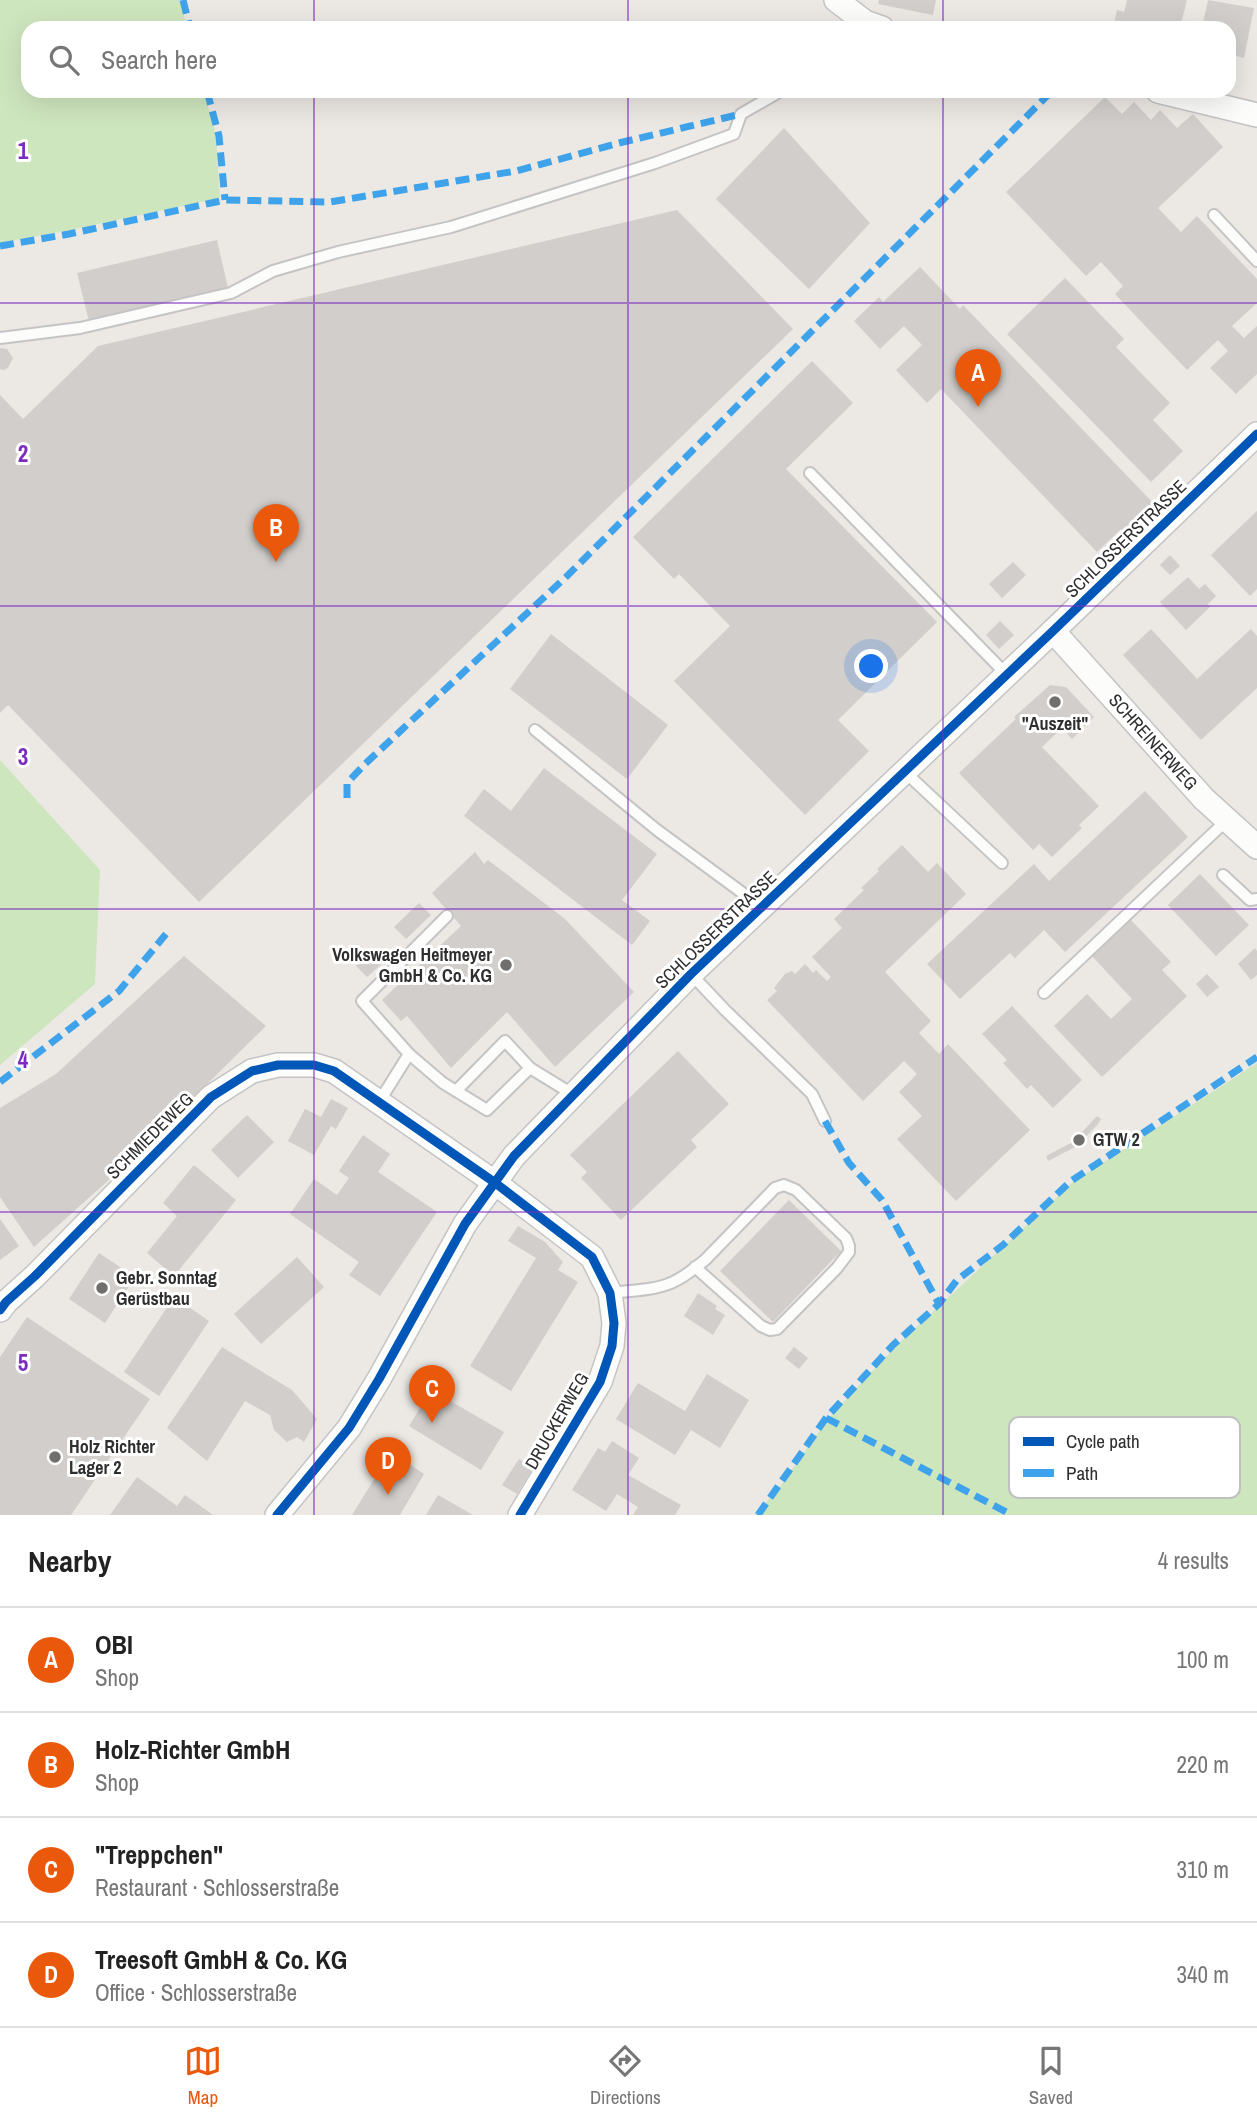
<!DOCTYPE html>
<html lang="en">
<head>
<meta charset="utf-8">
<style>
  body { margin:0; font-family:"Archivo Narrow",sans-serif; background:#f6f6f6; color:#222 }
  .you { position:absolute; left:872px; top:667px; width:24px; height:24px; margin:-18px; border:5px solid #fff; border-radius:50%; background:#1a73e8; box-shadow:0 0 0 10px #1a73e833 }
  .badge { display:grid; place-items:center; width:46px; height:46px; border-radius:50%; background:#ea580c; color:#fff; font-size:23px; font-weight:700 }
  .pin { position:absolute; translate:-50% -58px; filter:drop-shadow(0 2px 4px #0008) }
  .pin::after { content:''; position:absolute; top:37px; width:24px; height:21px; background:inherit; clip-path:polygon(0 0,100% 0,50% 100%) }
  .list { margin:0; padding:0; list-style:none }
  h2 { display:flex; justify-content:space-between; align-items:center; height:91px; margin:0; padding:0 28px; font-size:30px }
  h2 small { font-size:23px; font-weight:400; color:#767676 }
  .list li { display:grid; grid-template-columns:46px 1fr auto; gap:21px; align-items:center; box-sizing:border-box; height:105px; padding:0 28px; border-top:2px solid #e0e0e0 }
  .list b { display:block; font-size:26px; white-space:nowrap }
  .list p { margin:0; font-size:23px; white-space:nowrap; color:#767676 }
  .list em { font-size:23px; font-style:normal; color:#767676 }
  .icon { flex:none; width:38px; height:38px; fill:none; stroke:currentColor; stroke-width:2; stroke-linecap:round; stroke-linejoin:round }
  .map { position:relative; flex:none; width:1257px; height:1515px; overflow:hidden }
  .search { position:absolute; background:#fff; box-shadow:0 7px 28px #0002; left:21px; right:21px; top:21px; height:77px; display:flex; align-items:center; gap:18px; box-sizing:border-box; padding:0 24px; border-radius:21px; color:#767676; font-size:26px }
  .sheet { height:511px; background:#fff }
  nav { display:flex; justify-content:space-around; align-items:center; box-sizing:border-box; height:98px; border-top:2px solid #e0e0e0; background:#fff; font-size:19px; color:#767676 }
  nav a { display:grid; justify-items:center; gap:4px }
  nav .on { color:#ea580c }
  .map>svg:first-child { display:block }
</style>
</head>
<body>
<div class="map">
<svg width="1257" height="1515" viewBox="0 0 1257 1515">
  <rect width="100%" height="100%" fill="#ece8e4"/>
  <g fill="#cee6be">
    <path d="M 0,0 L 180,0 L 187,28 L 28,28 L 28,91 L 204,91 L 216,136 L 220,198 L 70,230 L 0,243 Z"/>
    <path d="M 0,760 L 100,870 L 95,984 L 0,1065 Z"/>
    <path d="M 1257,1063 L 1257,1515 L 755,1515 L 781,1485 L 827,1420 L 896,1346 L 1073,1182 Z"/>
  </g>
  <g fill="#d1cecb">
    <path d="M 879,0 L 936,0 L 933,15 L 878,4 Z"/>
    <path d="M 1127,0 L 1187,0 L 1180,28 L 1113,28 L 1117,10 L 1124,12 Z"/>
    <path d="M 1208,0 L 1254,8 L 1244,58 L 1229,54 L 1229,28 L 1202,28 Z"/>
    <path d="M 1105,97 L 1122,114 L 1134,102 L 1151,120 L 1160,110 L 1177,128 L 1193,114 L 1223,147 L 1158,208 L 1181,232 L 1197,216 L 1257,279 L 1257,303 L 1232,326 L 1244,338 L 1257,326 L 1257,374 L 1236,394 L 1210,368 L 1228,351 L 1218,340 L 1187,370 L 1115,294 L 1123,286 L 1101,262 L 1086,276 L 1006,192 Z"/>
    <path d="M 784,128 L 870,223 L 809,289 L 716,199 Z"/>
    <path d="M 677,210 L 793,329 L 199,902 L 8,705 L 0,713 L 0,395 L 23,419 L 98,346 Z"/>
    <path d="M 217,240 L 228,288 L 89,321 L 77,273 Z"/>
    <path d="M 920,267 L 960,309 L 963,305 L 1156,506 L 1126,535 L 1121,529 L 1097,552 L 941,389 L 927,403 L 896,370 L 922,345 L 904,326 L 880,349 L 854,321 L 879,297 L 883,302 Z"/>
    <path d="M 1065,278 L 1124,339 L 1116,347 L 1170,403 L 1153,420 L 1183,451 L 1151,482 L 1007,334 Z"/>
    <path d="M 0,348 L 7,349 L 13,358 L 8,368 L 3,370 L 0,369 Z"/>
    <path d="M 812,361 L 853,403 L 786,469 L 937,622 L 838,720 L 869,751 L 805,815 L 674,681 L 730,626 L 679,574 L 674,579 L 633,537 Z"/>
    <path d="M 1257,511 L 1257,589 L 1250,596 L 1211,555 Z"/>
    <path d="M 1170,555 L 1180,566 L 1170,575 L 1160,565 Z"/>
    <path d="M 1013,562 L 1026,575 L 1002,598 L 989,584 Z"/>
    <path d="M 1188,577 L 1199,589 L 1205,584 L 1216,596 L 1208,604 L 1210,607 L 1186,630 L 1160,602 Z"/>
    <path d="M 1000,621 L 1014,635 L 999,649 L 986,635 Z"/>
    <path d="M 1151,629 L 1197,679 L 1251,629 L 1257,636 L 1257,688 L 1201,740 L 1123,655 Z"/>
    <path d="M 551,634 L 668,725 L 627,779 L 510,689 Z"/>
    <path d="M 1050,685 L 1066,687 L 1094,717 L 1072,739 L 1062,728 L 1042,747 L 1099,806 L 1079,825 L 1082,828 L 1052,857 L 1039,844 L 1033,850 L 959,773 L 1016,719 L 1014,717 Z"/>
    <path d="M 544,768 L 657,854 L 622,900 L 650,921 L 632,945 L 464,816 L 484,789 L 511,811 Z"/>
    <path d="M 1145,791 L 1188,837 L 1065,952 L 1044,930 L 1015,958 L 1010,953 L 960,999 L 927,964 L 1034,864 L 1049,881 Z"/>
    <path d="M 902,845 L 928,872 L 937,863 L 966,894 L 885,972 L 931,1021 L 919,1033 L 939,1054 L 948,1044 L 1030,1130 L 956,1201 L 897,1139 L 922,1116 L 899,1092 L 917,1074 L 904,1061 L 863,1101 L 767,1000 L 777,991 L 774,988 L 785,974 L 792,971 L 795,974 L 805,964 L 813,973 L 816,970 L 827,981 L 831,977 L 812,957 L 842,928 L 834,919 L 864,890 L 861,888 L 879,871 L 877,869 Z"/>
    <path d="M 475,852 L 484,864 L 488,860 L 565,919 L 634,992 L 555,1067 L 507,1012 L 451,1068 L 407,1016 L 401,1021 L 382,1000 L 461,926 L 432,893 Z"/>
    <path d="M 1200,874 L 1249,925 L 1216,956 L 1168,905 Z"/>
    <path d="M 419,903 L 431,915 L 406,939 L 394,927 Z"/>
    <path d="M 1130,919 L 1171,962 L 1162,970 L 1187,996 L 1102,1077 L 1054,1026 L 1087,994 L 1111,1019 L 1132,999 L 1092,956 Z"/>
    <path d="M 375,948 L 386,960 L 367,977 L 356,966 Z"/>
    <path d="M 1255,948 L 1257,951 L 1257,975 L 1251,980 L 1238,964 Z"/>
    <path d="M 184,956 L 266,1026 L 121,1169 L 34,1247 L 0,1197 L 0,1108 L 56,1074 Z"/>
    <path d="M 1207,974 L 1219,987 L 1207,997 L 1196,984 Z"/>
    <path d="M 1012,1006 L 1082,1080 L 1053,1108 L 1031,1085 L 1027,1089 L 1003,1063 L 1007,1060 L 982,1034 Z"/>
    <path d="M 678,1051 L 729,1104 L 691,1140 L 697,1147 L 621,1220 L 581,1178 L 587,1172 L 570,1155 Z"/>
    <path d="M 331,1099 L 348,1108 L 336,1129 L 331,1126 L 314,1155 L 288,1141 L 305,1109 L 321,1117 Z"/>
    <path d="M 247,1115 L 274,1142 L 238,1178 L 211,1150 Z"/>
    <path d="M 1097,1116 L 1101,1119 L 1098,1124 L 1077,1146 L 1048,1161 L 1046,1156 L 1073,1142 Z"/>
    <path d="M 363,1135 L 390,1154 L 378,1172 L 437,1212 L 380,1296 L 349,1275 L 359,1262 L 290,1214 L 314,1179 L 337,1195 L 349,1178 L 339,1171 Z"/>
    <path d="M 194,1165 L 236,1200 L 174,1276 L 147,1253 L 177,1216 L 163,1203 Z"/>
    <path d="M 789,1200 L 841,1251 L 773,1322 L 720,1271 Z"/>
    <path d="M 0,1219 L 19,1246 L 0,1260 Z"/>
    <path d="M 518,1226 L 545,1242 L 563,1262 L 558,1270 L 578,1282 L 511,1391 L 470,1366 L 536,1258 L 508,1241 Z"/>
    <path d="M 99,1253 L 135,1277 L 105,1323 L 69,1299 Z"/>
    <path d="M 297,1257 L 324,1287 L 261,1344 L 234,1314 Z"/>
    <path d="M 698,1293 L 717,1306 L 715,1309 L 725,1315 L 713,1335 L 684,1316 Z"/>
    <path d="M 174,1297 L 209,1321 L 159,1396 L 124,1372 Z"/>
    <path d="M 27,1317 L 150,1399 L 71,1515 L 0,1515 L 0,1357 Z"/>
    <path d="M 222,1347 L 292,1390 L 317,1419 L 304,1442 L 297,1437 L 287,1442 L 274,1430 L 270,1415 L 245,1401 L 207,1461 L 167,1428 Z"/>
    <path d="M 794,1347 L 808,1358 L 799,1369 L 785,1358 Z"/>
    <path d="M 707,1374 L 749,1400 L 720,1448 L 691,1430 L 675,1455 L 616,1419 L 638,1383 L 685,1411 Z"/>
    <path d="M 431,1390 L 504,1432 L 481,1470 L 409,1426 Z"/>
    <path d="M 612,1441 L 639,1458 L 628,1475 L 681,1505 L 675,1515 L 633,1515 L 638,1507 L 617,1494 L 606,1511 L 572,1490 L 598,1448 L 605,1452 Z"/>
    <path d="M 391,1452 L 424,1474 L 400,1515 L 352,1515 Z"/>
    <path d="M 519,1459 L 533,1468 L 517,1494 L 502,1485 Z"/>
    <path d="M 137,1477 L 177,1506 L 185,1495 L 213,1515 L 110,1515 Z"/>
    <path d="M 438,1495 L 473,1515 L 426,1515 Z"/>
  </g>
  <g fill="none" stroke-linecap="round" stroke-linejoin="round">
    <defs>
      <g id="service">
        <path d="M 1214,215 L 1257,261"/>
        <path d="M 0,338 L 80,328 L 231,293 L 273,271 L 338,252 L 451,227 L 655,163 L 734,134 L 741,114 L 781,91"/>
        <path d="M 810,473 L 1007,675"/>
        <path d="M 535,730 L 657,830 L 744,894 L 760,909"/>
        <path d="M 905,772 L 1002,863"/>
        <path d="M 1223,875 L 1250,900 L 1257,899"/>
        <path d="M 691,974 L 725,1010 L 812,1094 L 825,1121"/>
        <path d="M 1044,993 L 1227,820"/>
        <path d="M 409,1054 L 443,1083 L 487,1110 L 530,1068 L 574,1095"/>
        <path d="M 456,1091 L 505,1041 L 530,1068"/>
        <path d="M 379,1102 L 409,1054 L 362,1001 L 447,916"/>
        <path d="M 610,1293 C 631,1290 658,1291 677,1280 C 687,1275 696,1267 705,1260 L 775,1188 L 784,1185 L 796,1190 L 846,1238 L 849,1246 L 849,1252 L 837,1268 L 777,1329 L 770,1330 L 761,1326 L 695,1267"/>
      </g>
      <g id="minor">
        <path d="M 836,0 L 865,22 L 882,28"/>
        <path d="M 1158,91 L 1257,115"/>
        <path d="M 1053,631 L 1204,799 L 1257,847"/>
        <path d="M 0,1310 L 6,1302 L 35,1276 L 211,1097 L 252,1071 L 278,1065 L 314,1065 L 334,1071 L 494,1182 L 592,1257 L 610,1293 L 614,1323 L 612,1346 L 600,1382 L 520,1515"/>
        <path d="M 277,1515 L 349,1428 L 379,1379 L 465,1224 L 514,1156 L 691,974 L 1053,631 L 1257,434"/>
      </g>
    </defs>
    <use href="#service" stroke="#c5c4c5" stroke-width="14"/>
    <use href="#minor" stroke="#c5c4c5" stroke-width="26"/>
    <use href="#service" stroke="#fcfcfb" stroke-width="10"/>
    <use href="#minor" stroke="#fcfcfb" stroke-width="23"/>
    <g stroke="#3ea3eb" stroke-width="7" stroke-dasharray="14 7" stroke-linecap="butt">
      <path d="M 183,0 L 190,28"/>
      <path d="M 207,91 L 219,136 L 225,200"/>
      <path d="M 0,246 L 69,234 L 225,200 L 330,202 L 516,171 L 619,143 L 741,114"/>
      <path d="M 347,798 L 347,783 L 365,764 L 567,576 L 1052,91"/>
      <path d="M 0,1082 L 119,991 L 166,934"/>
      <path d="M 825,1121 L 849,1163 L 882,1200 L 939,1304"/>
      <path d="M 826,1418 L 1012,1515"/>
      <path d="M 758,1515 L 826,1418 L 893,1345 L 939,1304 L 957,1280 L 1003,1245 L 1071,1181 L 1257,1057"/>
    </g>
    <defs>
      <g id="cycleway">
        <path d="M 0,1310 L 6,1302 L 35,1276 L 211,1097 L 252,1071 L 278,1065 L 314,1065 L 334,1071 L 494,1182 L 592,1257 L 610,1293 L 614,1323 L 612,1346 L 600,1382 L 520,1515"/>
        <path d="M 277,1515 L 349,1428 L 379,1379 L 465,1224 L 514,1156 L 691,974 L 1053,631 L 1257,434"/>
      </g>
    </defs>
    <use href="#cycleway" stroke="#fff" stroke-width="13"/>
    <use href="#cycleway" stroke="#0057b8" stroke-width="9"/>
  </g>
  <path fill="none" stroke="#7b2cbf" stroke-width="2" stroke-opacity="0.55" d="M 314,0 L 314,28M 628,0 L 628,28M 943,0 L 943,28M 314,91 L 314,1515M 628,91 L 628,1515M 943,91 L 943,1515M 0,303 L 1257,303M 0,606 L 1257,606M 0,909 L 1257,909M 0,1212 L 1257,1212"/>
  <g fill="#706f6e" stroke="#fff" stroke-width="2.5">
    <circle cx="1055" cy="702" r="7"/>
    <circle cx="506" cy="965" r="7"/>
    <circle cx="1079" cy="1140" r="7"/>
    <circle cx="102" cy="1288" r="7"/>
    <circle cx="55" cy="1457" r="7"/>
  </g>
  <g text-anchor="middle" stroke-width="6" stroke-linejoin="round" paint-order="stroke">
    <g font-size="18" fill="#2e2e2e" stroke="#fff">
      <text transform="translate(1126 539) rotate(-44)" y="6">SCHLOSSERSTRASSE</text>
      <text transform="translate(1153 742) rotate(48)" y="6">SCHREINERWEG</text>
      <text transform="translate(716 930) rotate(-44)" y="6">SCHLOSSERSTRASSE</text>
      <text transform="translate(150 1136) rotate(-45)" y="6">SCHMIEDEWEG</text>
      <text transform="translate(557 1421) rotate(-60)" y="6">DRUCKERWEG</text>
    </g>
    <g font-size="18" font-weight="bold" fill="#2e2e2e" stroke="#fff" text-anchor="start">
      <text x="1055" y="730" text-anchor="middle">"Auszeit"</text>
      <text x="492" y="961" text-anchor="end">Volkswagen Heitmeyer<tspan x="492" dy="21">GmbH &amp; Co. KG</tspan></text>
      <text x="1093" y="1146">GTW 2</text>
      <text x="116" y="1284">Gebr. Sonntag<tspan x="116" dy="21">Gerüstbau</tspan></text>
      <text x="69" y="1453">Holz Richter<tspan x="69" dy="21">Lager 2</tspan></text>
    </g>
  </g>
  <rect x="1009" y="1417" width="231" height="81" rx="10" fill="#fff" stroke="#c0c0c0" stroke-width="2"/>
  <rect x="1023" y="1437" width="31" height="9" fill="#0057b8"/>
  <rect x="1023" y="1469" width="31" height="8" fill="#3ea3eb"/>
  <g font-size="19" fill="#2e2e2e">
    <text x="1066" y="1448">Cycle path</text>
    <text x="1066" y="1480">Path</text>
  </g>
  <g font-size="23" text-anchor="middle" font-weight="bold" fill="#7b2cbf" stroke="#fff" stroke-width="6" stroke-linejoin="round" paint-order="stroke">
    <text x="23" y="159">1</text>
    <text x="23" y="462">2</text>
    <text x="23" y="765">3</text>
    <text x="23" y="1068">4</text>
    <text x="23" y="1371">5</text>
  </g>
</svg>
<div class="you"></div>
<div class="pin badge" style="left:978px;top:407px">A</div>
<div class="pin badge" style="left:276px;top:562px">B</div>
<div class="pin badge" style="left:432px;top:1423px">C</div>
<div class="pin badge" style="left:388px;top:1495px">D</div>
<div class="search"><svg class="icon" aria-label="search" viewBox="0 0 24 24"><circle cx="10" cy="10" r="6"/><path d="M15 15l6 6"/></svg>Search here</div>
</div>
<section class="sheet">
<h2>Nearby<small>4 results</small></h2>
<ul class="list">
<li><span class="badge">A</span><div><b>OBI</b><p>Shop</p></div><em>100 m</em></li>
<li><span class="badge">B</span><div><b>Holz-Richter GmbH</b><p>Shop</p></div><em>220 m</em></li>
<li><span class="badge">C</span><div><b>&quot;Treppchen&quot;</b><p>Restaurant · Schlosserstraße</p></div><em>310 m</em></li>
<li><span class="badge">D</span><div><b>Treesoft GmbH &amp; Co. KG</b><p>Office · Schlosserstraße</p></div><em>340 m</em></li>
</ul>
</section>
<nav>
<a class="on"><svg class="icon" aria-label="map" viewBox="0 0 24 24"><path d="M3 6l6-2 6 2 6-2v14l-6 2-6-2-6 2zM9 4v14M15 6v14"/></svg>Map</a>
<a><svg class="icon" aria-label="directions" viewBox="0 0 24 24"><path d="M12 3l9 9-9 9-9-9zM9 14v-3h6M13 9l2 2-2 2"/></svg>Directions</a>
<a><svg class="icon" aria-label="saved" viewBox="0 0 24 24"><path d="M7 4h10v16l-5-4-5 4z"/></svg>Saved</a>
</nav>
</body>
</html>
